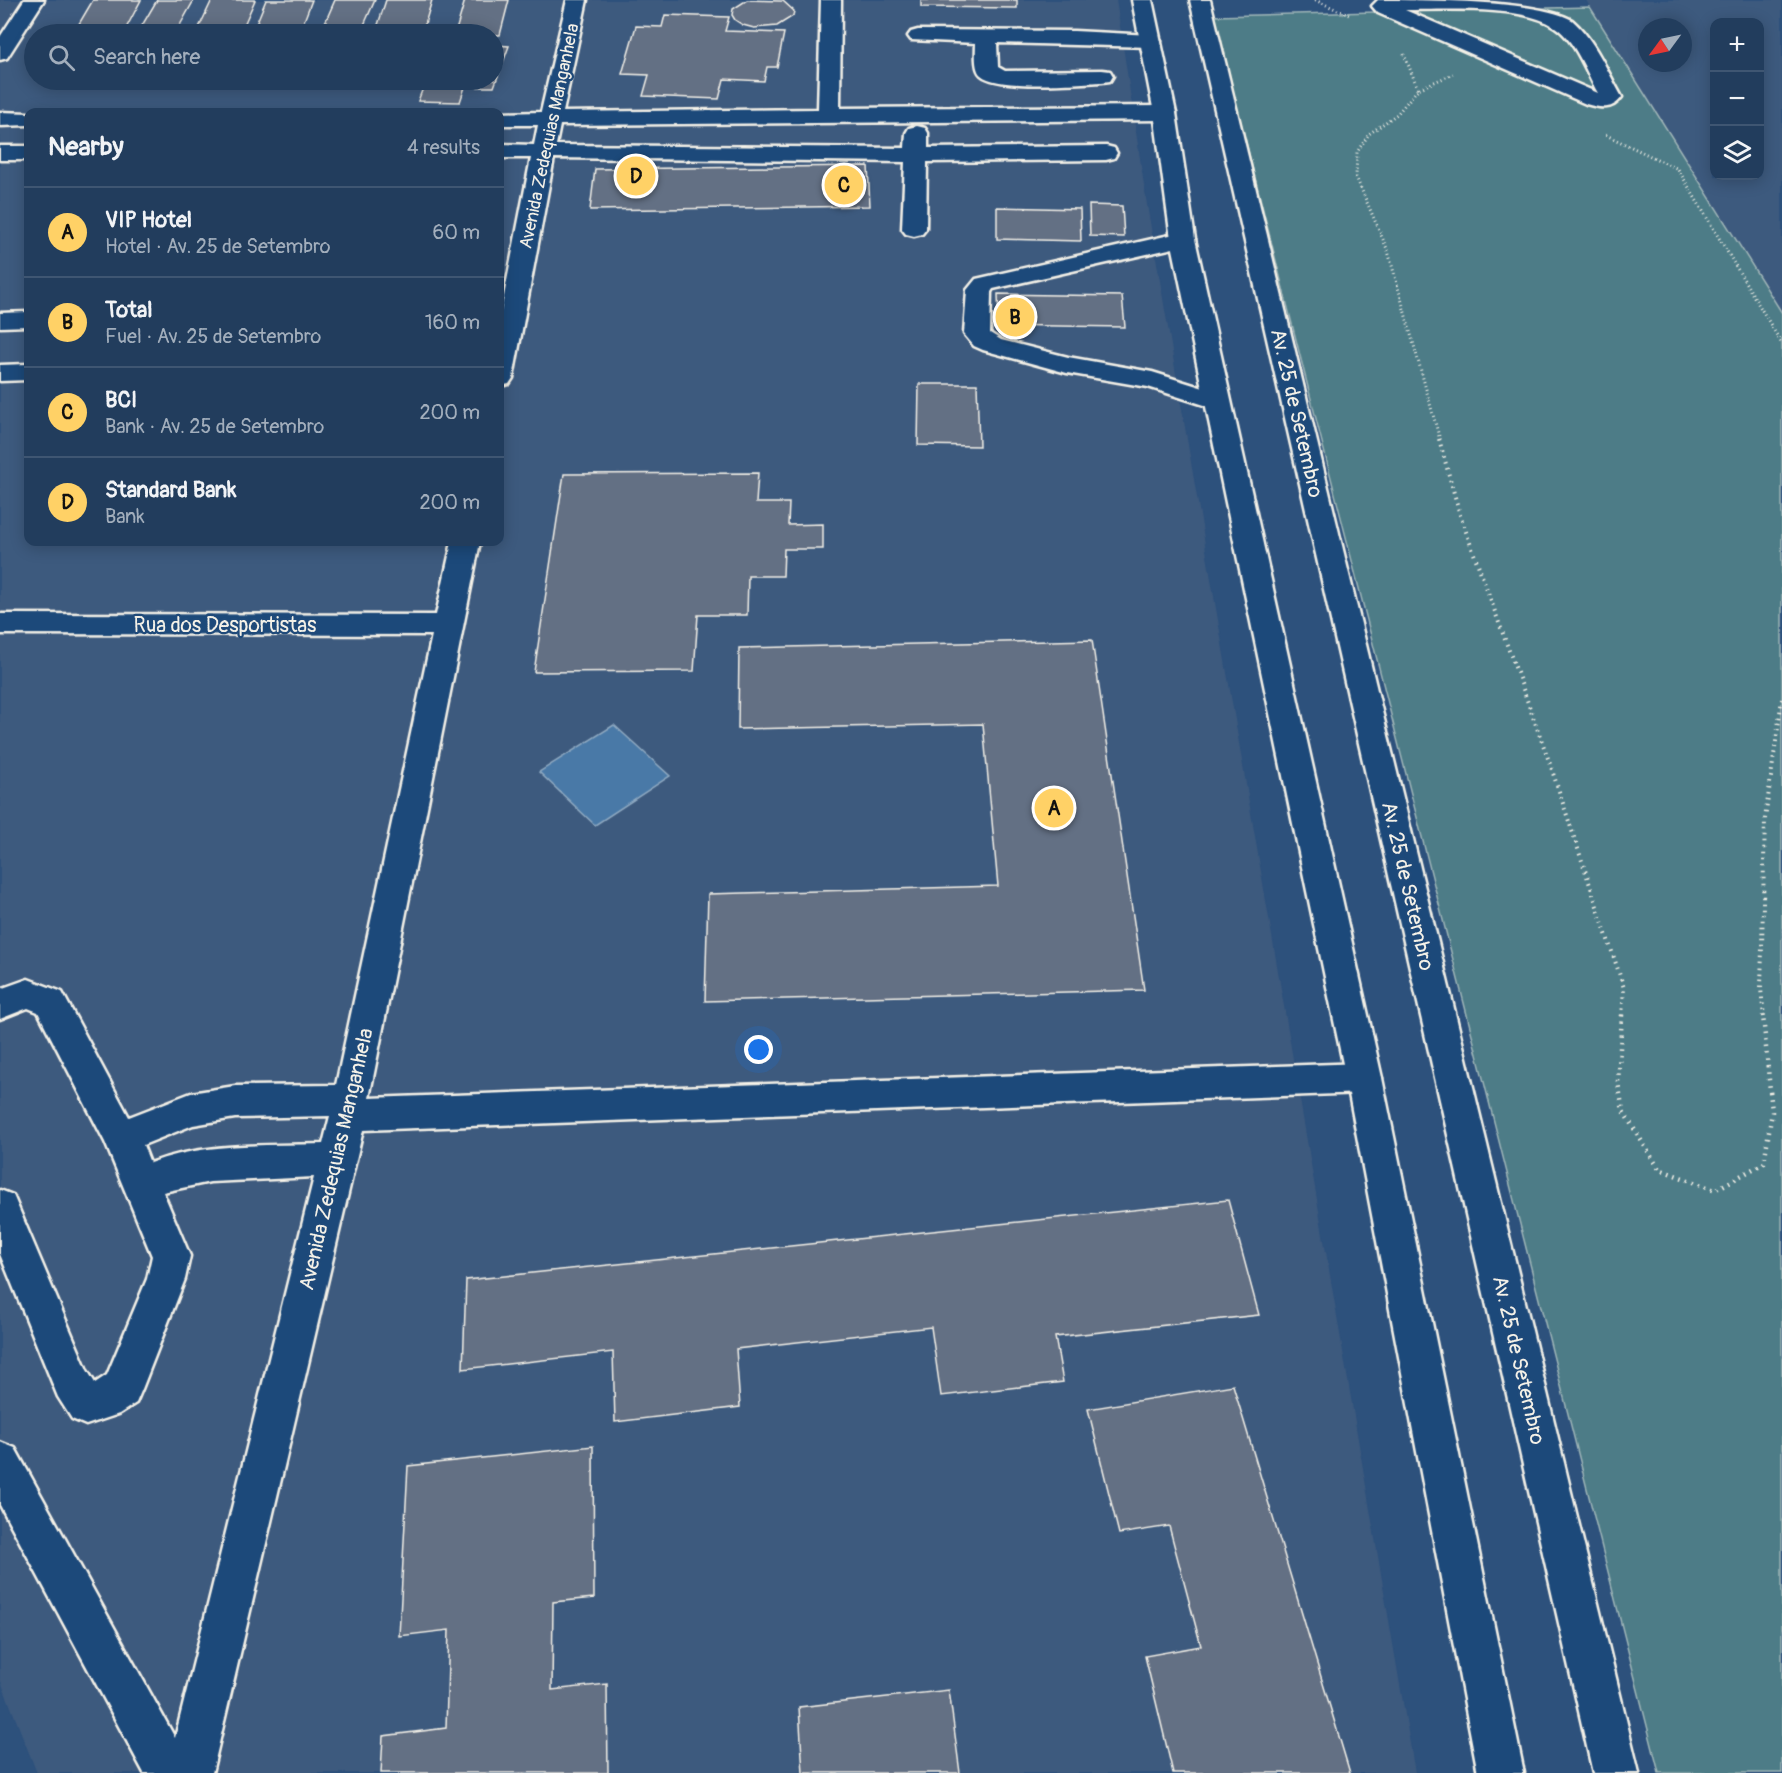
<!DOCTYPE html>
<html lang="en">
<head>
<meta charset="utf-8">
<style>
  body { margin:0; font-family:Pangolin,sans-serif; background:#2a4463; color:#f1f3f6 }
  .controls { position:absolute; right:18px; top:18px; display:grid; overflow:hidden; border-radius:12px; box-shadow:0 3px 15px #0003 }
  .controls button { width:54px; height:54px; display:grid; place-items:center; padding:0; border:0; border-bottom:2px solid #3f5672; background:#223d5d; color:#f1f3f6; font:30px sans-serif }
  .compass { position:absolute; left:1638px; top:18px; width:54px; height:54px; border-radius:50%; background:#223d5d; box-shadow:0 3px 15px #0003; rotate:237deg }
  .you { position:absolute; left:759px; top:1050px; width:21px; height:21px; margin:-15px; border:4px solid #fff; border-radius:50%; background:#1a73e8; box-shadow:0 0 0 9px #1a73e833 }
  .badge { display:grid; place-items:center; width:39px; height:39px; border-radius:50%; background:#ffd166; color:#111; font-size:20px; font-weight:700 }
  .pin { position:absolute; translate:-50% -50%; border:3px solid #fff; box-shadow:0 2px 6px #0006 }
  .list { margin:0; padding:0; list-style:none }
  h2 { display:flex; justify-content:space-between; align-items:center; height:78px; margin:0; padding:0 24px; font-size:26px }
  h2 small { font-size:20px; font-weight:400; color:#a2aebc }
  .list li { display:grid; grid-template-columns:39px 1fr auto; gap:18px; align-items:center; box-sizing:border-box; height:90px; padding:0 24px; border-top:2px solid #3f5672 }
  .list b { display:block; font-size:22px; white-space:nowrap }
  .list p { margin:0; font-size:20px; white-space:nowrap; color:#a2aebc }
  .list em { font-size:20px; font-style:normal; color:#a2aebc }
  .icon { flex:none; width:33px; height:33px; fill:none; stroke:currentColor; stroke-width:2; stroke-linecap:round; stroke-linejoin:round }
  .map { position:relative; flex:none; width:1782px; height:1773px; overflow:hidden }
  .search { position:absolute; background:#223d5d; box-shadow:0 3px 15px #0003; left:24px; top:24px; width:480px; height:66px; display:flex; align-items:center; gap:15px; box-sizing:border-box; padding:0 21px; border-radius:33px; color:#a2aebc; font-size:22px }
  .panel { position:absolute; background:#223d5d; box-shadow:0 3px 15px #0003; left:24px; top:108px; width:480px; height:438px; border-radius:12px }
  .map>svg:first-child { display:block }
</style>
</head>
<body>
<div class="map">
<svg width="1782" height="1773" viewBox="0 0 1782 1773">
  <rect width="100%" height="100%" fill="#2d517c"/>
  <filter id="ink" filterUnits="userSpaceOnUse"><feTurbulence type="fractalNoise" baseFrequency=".0167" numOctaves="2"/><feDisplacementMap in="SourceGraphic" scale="12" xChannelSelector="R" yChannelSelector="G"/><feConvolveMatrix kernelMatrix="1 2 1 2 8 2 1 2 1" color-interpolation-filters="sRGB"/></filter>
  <g filter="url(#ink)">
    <g fill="#3e5a7e" fill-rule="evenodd">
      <path d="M 0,0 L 1116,0 L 1147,205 L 1415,1773 L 37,1773 L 0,1679 ZM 34,34 L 494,34 L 494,80 L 34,80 ZM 28,112 L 500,112 L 500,542 L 28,542 Z"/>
      <path d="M 1586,0 L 1782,0 L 1782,313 L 1590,7 ZM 1714,22 L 1760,22 L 1760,176 L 1714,176 ZM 1647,27 L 1683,27 L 1683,63 L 1647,63 Z"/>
    </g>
    <path fill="#4d7c87" stroke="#a0b6b8" stroke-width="1.5" d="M 1590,7 L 1782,313 L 1782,1773 L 1659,1773 L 1214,16 Z"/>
    <path fill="#4a79a7" stroke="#8ea9c1" stroke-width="1.5" d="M 614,725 L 670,776 L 595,825 L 539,772 Z"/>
    <g fill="#646f84" stroke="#f4f1e8" stroke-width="1.5">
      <path d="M 93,0 L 141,0 L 123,34 L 73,34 Z"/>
      <path d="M 157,0 L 194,0 L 175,34 L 137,34 Z"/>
      <path d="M 212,0 L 255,0 L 240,34 L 196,34 Z"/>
      <path d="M 266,0 L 312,0 L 299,34 L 252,34 Z"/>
      <path d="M 335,0 L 375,0 L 360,34 L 320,34 Z"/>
      <path d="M 386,0 L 432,0 L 422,34 L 375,34 Z"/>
      <path d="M 465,0 L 509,0 L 500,35 L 455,34 Z"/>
      <path d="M 747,0 L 783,1 L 794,11 L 793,16 L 777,26 L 754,28 L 743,25 L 735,20 L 732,15 L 733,9 Z"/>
      <path d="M 921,0 L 1017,0 L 1017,8 L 921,7 Z"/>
      <path d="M 665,15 L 729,17 L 725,31 L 784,33 L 777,67 L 767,67 L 764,81 L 724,79 L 719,99 L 643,96 L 649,75 L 622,74 L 636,26 L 662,27 Z"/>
      <path d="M 494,45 L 509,46 L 494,87 L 465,87 L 460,102 L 418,101 L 426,80 L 494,80 Z"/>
      <path d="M 48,80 L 100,80 L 98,82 L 47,82 Z"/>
      <path d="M 112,80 L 151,80 L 149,83 L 110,82 Z"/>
      <path d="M 175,80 L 220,80 L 218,83 L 173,83 Z"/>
      <path d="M 233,80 L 282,80 L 280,86 L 230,86 Z"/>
      <path d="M 300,80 L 342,80 L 340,85 L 298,84 Z"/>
      <path d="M 361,80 L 410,80 L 407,87 L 358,87 Z"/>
      <path d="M 868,166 L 870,206 L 590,210 L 595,169 Z"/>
      <path d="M 1089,205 L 1122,206 L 1124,237 L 1090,236 Z"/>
      <path d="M 997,207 L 1080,209 L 1081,241 L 997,239 Z"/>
      <path d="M 998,294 L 1122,296 L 1125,327 L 999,325 Z"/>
      <path d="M 919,384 L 977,384 L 979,446 L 918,445 Z"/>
      <path d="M 758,473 L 756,503 L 789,503 L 788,525 L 823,524 L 823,549 L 784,549 L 783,576 L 748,576 L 747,615 L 698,615 L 694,671 L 534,672 L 564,474 Z"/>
      <path d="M 1092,640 L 1144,990 L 705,1001 L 708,894 L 998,886 L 983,724 L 738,729 L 739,648 Z"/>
      <path d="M 1228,1200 L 1259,1315 L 1055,1337 L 1063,1382 L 941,1396 L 931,1327 L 736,1349 L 740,1407 L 615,1422 L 613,1352 L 463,1369 L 466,1280 Z"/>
      <path d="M 1233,1385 L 1350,1773 L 1173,1773 L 1145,1656 L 1201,1646 L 1169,1526 L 1119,1534 L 1088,1409 Z"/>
      <path d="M 593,1446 L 594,1598 L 553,1602 L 552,1690 L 607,1684 L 608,1773 L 381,1773 L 383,1736 L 446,1728 L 449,1630 L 399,1636 L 408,1466 Z"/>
      <path d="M 949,1690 L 960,1773 L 803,1773 L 799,1707 Z"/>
    </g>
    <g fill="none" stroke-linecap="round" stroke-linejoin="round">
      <defs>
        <g id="minor">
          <path d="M 24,0 L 44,0 L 7,58 L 0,60 L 0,37 Z"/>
          <path d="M 567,0 L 587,0 L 563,112 L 818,109 L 821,0 L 841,0 L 840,108 L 1165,106 L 1173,108 L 1176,113 L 1173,118 L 1165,120 L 560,125 L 556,145 L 905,148 L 906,133 L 909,128 L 917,126 L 925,128 L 928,133 L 928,148 L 1106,146 L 1114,148 L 1117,153 L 1114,158 L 1106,160 L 927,162 L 926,229 L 922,234 L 914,236 L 906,234 L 902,229 L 905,162 L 554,158 L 513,378 L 509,384 L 500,386 L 500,317 L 531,158 L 500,158 L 500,144 L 534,145 L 538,125 L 500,125 L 500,113 L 541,112 Z"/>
          <path d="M 1378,0 C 1424,0 1538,0 1572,20 C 1595,40 1607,71 1622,97 C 1612,111 1600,108 1586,104 L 1378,13 L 1372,6 ZM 1405,10 C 1443,10 1524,5 1555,27 C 1576,41 1586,72 1598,93 Z"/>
          <path d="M 918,30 L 1074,31 L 1151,35 L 1158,37 L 1161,41 L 1158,45 L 1151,47 L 997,43 L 998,67 L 1005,71 L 1102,70 L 1110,71 L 1113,76 L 1110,81 L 1102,82 C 1077,83 998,90 981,75 C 974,69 976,51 976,43 L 911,40 L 908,36 L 911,32 Z"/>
          <path d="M 0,112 L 28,113 L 28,125 L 0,126 Z"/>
          <rect x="0" y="146" width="28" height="14"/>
          <path d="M 1183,232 L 1191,234 L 1195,239 L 1191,244 L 993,289 L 991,292 L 990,333 L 1001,340 L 1068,357 L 1152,372 L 1226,395 L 1230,401 L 1226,407 L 1217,409 L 1148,387 L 1067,373 L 983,350 L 974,346 L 964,334 L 967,290 L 976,279 Z"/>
          <path d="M 28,312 L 28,326 L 0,327 L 0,313 Z"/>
          <path d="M 28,364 L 28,380 L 0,381 L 0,365 Z"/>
          <path d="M 452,542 L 480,542 L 369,1098 L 1364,1063 L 1377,1067 L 1382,1078 L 1377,1089 L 1364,1093 L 363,1130 L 212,1773 L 144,1773 L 0,1505 L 0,1442 L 15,1448 L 175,1738 L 314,1177 L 210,1182 L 163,1192 L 190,1256 L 185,1279 L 142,1389 L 136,1403 L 119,1414 L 86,1425 L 72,1419 L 58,1397 L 0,1254 L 0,1190 L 13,1195 L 87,1370 L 95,1383 L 107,1375 L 147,1279 L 152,1256 L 105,1142 L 38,1012 L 28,1008 L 0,1019 L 0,989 L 28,979 L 62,992 L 129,1117 L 191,1093 L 235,1086 L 336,1085 L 432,635 L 0,634 L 0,614 L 436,615 ZM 330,1116 L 323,1144 C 265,1146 205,1142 150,1163 L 143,1145 L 193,1125 L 235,1118 Z"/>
        </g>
        <g id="major">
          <path d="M 1132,0 L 1152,0 L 1176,113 L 1195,239 L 1382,1078 L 1524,1773 L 1478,1773 L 1346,1078 L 1171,239 L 1154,113 Z"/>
          <path d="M 1190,0 L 1210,0 L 1639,1773 L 1593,1773 Z"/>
        </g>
      </defs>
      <use href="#minor" stroke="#f4f1e8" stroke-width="5"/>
      <use href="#major" stroke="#f4f1e8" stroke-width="5"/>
      <g stroke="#f4f1e8" stroke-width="3" stroke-dasharray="1 3" stroke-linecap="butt">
        <path d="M 1315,0 L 1349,15"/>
        <path d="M 1404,54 L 1418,89"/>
        <path d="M 1606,135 L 1678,169 L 1782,344"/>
        <path d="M 1440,440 L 1388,251 L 1356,177 L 1357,152 L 1369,134 L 1397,114 L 1418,89 L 1453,74"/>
      </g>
      <g stroke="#f4f1e8" stroke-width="4" stroke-dasharray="1.5 4.5" stroke-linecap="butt">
        <path d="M 1439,439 L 1460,515 L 1549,761 L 1624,988 L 1622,1017"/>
        <path d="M 1764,1017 L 1761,989 L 1765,819 L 1782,699"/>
      </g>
      <path stroke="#f4f1e8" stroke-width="4.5" stroke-dasharray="1.5 5" stroke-linecap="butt" d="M 1622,1015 L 1618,1082 L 1623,1111 L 1659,1169 L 1715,1190 L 1764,1163 L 1772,1112 L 1763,1015"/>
      <use href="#minor" fill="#1f4a7a" fill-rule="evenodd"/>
      <use href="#major" fill="#1f4a7a" fill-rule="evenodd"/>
    </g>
  </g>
  <g text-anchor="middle" stroke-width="4.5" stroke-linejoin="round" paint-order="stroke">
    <g font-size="18" fill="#f4f1e8" stroke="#1f4a7a">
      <text transform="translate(549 136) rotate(-78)" y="6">Avenida Zedequias Manganhela</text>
    </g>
    <g font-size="21" fill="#f4f1e8" stroke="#1f4a7a">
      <text transform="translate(1297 413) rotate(77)" y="7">Av. 25 de Setembro</text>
      <text x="225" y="632">Rua dos Desportistas</text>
      <text transform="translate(1408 886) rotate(77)" y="7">Av. 25 de Setembro</text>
      <text transform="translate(336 1159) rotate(-77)" y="7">Avenida Zedequias Manganhela</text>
      <text transform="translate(1519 1360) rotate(77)" y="7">Av. 25 de Setembro</text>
    </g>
  </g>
</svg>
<div class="controls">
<button>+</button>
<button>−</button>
<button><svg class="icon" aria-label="layers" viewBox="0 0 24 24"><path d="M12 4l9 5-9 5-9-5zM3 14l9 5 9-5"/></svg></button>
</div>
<svg class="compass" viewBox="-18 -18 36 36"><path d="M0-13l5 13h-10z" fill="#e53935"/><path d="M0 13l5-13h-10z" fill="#a2aebc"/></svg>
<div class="you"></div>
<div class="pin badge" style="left:1054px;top:808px">A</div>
<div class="pin badge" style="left:1015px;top:317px">B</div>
<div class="pin badge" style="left:844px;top:185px">C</div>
<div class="pin badge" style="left:636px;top:176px">D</div>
<div class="search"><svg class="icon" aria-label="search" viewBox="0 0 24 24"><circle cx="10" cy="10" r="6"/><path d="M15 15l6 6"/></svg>Search here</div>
<section class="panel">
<h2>Nearby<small>4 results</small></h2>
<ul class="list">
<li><span class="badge">A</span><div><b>VIP Hotel</b><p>Hotel · Av. 25 de Setembro</p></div><em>60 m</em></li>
<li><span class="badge">B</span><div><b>Total</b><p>Fuel · Av. 25 de Setembro</p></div><em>160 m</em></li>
<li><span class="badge">C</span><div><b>BCI</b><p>Bank · Av. 25 de Setembro</p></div><em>200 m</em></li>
<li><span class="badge">D</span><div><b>Standard Bank</b><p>Bank</p></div><em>200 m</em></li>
</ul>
</section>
</div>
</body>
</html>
